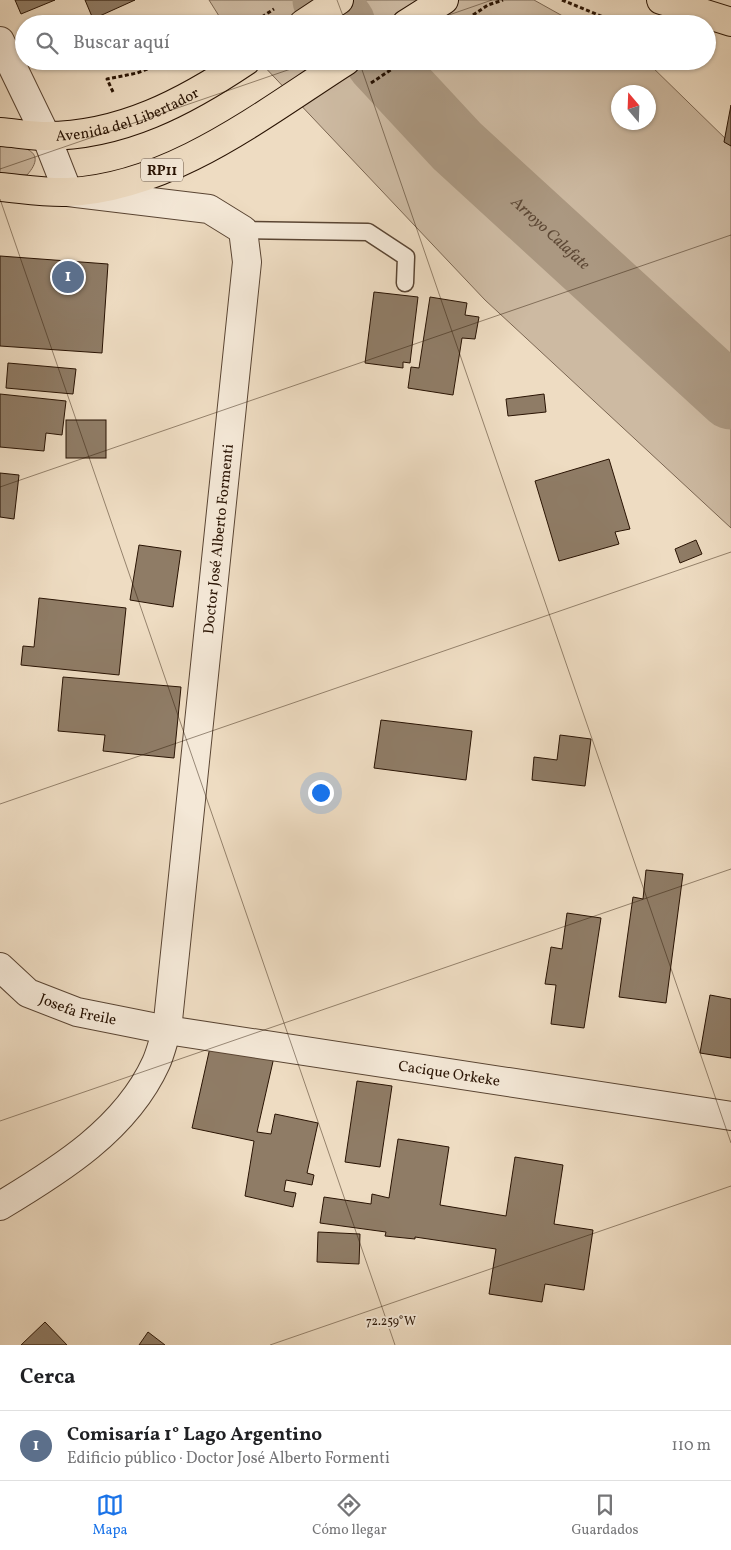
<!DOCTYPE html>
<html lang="es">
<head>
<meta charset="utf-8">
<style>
  body { margin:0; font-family:Vollkorn,serif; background:#f2f2f2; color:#202124 }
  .compass { position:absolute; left:611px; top:85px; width:45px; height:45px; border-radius:50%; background:#fff; box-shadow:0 1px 4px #0004; rotate:341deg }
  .you { position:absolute; left:320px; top:792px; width:18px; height:18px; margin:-12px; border:4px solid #fff; border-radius:50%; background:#1a73e8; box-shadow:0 0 0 8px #1a73e833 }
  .badge { display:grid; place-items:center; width:32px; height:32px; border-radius:50%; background:#1a73e8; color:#fff; font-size:16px; font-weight:700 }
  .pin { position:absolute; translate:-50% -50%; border:2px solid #fff; box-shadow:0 1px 5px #0006 }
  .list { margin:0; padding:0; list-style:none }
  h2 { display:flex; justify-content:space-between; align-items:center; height:65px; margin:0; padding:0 20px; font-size:21px }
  h2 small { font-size:16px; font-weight:400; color:#757577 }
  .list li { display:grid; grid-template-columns:32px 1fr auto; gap:15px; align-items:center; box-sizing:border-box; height:70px; padding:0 20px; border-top:1px solid #e0e0e0 }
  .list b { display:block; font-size:19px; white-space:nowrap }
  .list p { margin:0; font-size:16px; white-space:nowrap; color:#757577 }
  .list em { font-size:16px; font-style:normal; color:#757577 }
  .icon { flex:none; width:28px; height:28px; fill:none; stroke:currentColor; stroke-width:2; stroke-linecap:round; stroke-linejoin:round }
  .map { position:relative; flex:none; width:731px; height:1345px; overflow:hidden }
  .search { position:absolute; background:#fff; box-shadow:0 1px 4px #0004; left:15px; right:15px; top:15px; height:55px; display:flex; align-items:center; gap:12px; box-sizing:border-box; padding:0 18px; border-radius:28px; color:#757577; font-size:19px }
  .sheet { height:135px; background:#fff }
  nav { display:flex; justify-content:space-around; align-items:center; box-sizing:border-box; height:70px; border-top:1px solid #e0e0e0; background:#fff; font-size:14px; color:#757577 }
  nav a { display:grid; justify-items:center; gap:2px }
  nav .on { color:#1a73e8 }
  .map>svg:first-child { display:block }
</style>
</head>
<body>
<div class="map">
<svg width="731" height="1345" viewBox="0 0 731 1345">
  <rect width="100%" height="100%" fill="#eedcc2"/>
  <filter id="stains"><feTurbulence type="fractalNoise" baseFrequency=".004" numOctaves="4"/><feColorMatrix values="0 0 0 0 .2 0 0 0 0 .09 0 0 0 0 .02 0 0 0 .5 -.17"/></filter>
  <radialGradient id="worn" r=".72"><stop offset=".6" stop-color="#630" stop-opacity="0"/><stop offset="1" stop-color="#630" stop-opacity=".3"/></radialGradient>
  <g fill="#cdbaa2" stroke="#7b6652" fill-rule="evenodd">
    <path d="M 209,0 L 534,0 L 577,24 L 224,24 Z"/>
    <path d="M 259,61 L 646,61 L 731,144 L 731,528 L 485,300 ZM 618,92 L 648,92 L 648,122 L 618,122 Z"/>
    <path d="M 0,143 C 19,146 50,149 27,175 L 0,175 Z"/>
  </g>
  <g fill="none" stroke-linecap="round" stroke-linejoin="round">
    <g stroke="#ab9881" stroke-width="65">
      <path d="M 325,0 L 343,24"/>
      <path id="s1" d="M 378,61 L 457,146 L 731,397"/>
    </g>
  </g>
  <g fill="#8f7c66" stroke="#291303">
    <path d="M 15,0 L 55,0 L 21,14 Z"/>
    <path d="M 85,0 L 135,0 L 93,19 Z"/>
    <path d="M 731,105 L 731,146 L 724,142 Z"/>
    <path d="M 0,256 L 108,264 L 102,353 L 0,346 Z"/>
    <path d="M 374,292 L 418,297 L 410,363 L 403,362 L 403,368 L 365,363 Z"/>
    <path d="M 430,297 L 467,303 L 465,315 L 479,317 L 475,339 L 462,338 L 453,395 L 408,388 L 411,367 L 419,368 Z"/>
    <path d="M 8,363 L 76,369 L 73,394 L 6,388 Z"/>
    <path d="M 0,394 L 66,401 L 62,435 L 46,433 L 44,451 L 0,447 Z"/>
    <path d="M 544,394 L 546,412 L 508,416 L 506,399 Z"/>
    <rect x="66" y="420" width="40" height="38"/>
    <path d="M 609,459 L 630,529 L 615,532 L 619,544 L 559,561 L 535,481 Z"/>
    <path d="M 0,473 L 19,475 L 14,519 L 0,517 Z"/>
    <path d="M 696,540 L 702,554 L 680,563 L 675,549 Z"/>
    <path d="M 139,545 L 181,551 L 173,607 L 130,600 Z"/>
    <path d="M 39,598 L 126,608 L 119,675 L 21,665 L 23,646 L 34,647 Z"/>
    <path d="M 63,677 L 181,687 L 174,758 L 103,751 L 105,735 L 58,731 Z"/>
    <path d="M 381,720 L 472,731 L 466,780 L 374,768 Z"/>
    <path d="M 560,735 L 591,739 L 585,786 L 532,780 L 534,757 L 557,760 Z"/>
    <path d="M 646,870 L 683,874 L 666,1003 L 619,997 L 633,897 L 643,899 Z"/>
    <path d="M 567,913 L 601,918 L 584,1028 L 551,1024 L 556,985 L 545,984 L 551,947 L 562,949 Z"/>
    <path d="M 710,995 L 731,999 L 731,1058 L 700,1053 Z"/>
    <path d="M 211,1043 L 274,1057 L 257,1132 L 271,1134 L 275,1114 L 318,1123 L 307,1173 L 314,1175 L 312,1185 L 286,1180 L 284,1191 L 296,1193 L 293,1207 L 245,1196 L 254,1141 L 192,1128 Z"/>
    <path d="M 357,1081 L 392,1086 L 380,1167 L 345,1162 Z"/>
    <path d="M 398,1139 L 449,1147 L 440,1205 L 506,1216 L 515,1157 L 563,1165 L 554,1224 L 593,1230 L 584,1290 L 545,1284 L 542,1302 L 489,1294 L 496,1249 L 415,1237 L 415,1239 L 385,1236 L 386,1232 L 320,1223 L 324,1197 L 371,1204 L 372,1194 L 389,1198 Z"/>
    <path d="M 318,1232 L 360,1234 L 359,1264 L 317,1262 Z"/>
    <path d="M 45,1322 L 67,1345 L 21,1345 Z"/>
    <path d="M 148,1332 L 165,1345 L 139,1345 Z"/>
  </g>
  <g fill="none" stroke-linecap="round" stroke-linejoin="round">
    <defs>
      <path id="service" d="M 243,230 L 368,232 L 406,257 L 405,283"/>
      <g id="minor">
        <path d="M 0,41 L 46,136 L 68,192 L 209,209 L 243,230 L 247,262 L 167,1030 C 163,1041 161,1052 156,1063 C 126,1129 60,1170 0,1206"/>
        <path id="s2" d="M 0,967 L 28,993 L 77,1012 L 167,1030 L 731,1116"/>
      </g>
      <g id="primary">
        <path d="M 661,0 L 731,22"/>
        <path d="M 303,24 L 339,0"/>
        <path d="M 406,24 L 444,0"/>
        <path id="s3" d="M 0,132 C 15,133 31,136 46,136 C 121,136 185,102 246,61"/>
        <path d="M 0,187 C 22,189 46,193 68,192 C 170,188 263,114 346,61"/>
      </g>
    </defs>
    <use href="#service" stroke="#5a4533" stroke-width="19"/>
    <use href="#minor" stroke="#5a4533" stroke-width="30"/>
    <use href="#primary" stroke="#291303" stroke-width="30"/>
    <g stroke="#291303" stroke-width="3" stroke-dasharray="4 2.5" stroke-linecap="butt">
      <path d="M 562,0 L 608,19"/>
      <path d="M 473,15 L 488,5 L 503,0"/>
      <path d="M 251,24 L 274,9"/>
      <path d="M 371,83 L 404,61"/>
      <path d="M 113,92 L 107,79 L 137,73 L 168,61"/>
    </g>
    <use href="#service" stroke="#f4e8d7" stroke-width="16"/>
    <use href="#minor" stroke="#f4e8d7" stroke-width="28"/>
    <use href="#primary" stroke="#eedcc2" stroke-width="28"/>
  </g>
  <path fill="none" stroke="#291303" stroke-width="1" stroke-opacity="0.45" d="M 337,0 L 346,24M 423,24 L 492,0M 359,61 L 731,1143M 0,169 L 314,61M 0,199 L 395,1345M 0,487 L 731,235M 0,804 L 731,552M 0,1121 L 731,869M 270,1345 L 731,1186"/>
  <g text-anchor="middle" stroke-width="4" stroke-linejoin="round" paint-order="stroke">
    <rect fill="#f4e8d7" stroke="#665343" stroke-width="1" x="141" y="158.5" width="42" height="23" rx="4"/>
    <g font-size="14" font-weight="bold" fill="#291303">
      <text x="162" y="175">RP11</text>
    </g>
    <g font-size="15" fill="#291303" stroke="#f4e8d7">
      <text dy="5" stroke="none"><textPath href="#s3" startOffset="131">Avenida del Libertador</textPath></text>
      <text transform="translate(218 539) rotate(-84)" y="5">Doctor José Alberto Formenti</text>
      <text dy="5" stroke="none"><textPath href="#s2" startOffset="91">Josefa Freile</textPath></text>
      <text dy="5" stroke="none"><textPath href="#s2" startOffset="468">Cacique Orkeke</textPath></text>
    </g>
    <g font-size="16" font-style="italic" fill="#5d4835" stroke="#f4e8d7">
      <text dy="6" stroke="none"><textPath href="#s1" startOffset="244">Arroyo Calafate</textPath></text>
    </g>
  </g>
  <g font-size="12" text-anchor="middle" fill="#291303" stroke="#f4e8d7" stroke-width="4" stroke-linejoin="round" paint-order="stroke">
    <text x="391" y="1325">72.259°W</text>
  </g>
  <rect width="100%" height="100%" filter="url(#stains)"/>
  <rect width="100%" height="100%" fill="url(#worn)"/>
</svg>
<svg class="compass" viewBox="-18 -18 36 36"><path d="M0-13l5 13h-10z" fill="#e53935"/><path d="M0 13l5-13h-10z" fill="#757577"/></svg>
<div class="you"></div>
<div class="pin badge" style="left:68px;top:277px;background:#5c6f8a">1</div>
<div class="search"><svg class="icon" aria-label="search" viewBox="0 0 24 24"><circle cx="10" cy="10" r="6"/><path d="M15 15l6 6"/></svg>Buscar aquí</div>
</div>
<section class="sheet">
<h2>Cerca<small></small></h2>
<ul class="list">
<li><span class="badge" style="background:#5c6f8a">1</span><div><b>Comisaría 1° Lago Argentino</b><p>Edificio público · Doctor José Alberto Formenti</p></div><em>110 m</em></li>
</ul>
</section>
<nav>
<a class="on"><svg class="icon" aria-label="map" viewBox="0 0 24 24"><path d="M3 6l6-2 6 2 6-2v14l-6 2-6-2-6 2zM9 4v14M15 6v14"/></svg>Mapa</a>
<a><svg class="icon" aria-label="directions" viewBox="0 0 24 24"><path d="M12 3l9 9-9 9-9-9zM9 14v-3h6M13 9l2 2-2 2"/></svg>Cómo llegar</a>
<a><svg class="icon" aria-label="saved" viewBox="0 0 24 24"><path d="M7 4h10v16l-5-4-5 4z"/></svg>Guardados</a>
</nav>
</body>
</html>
